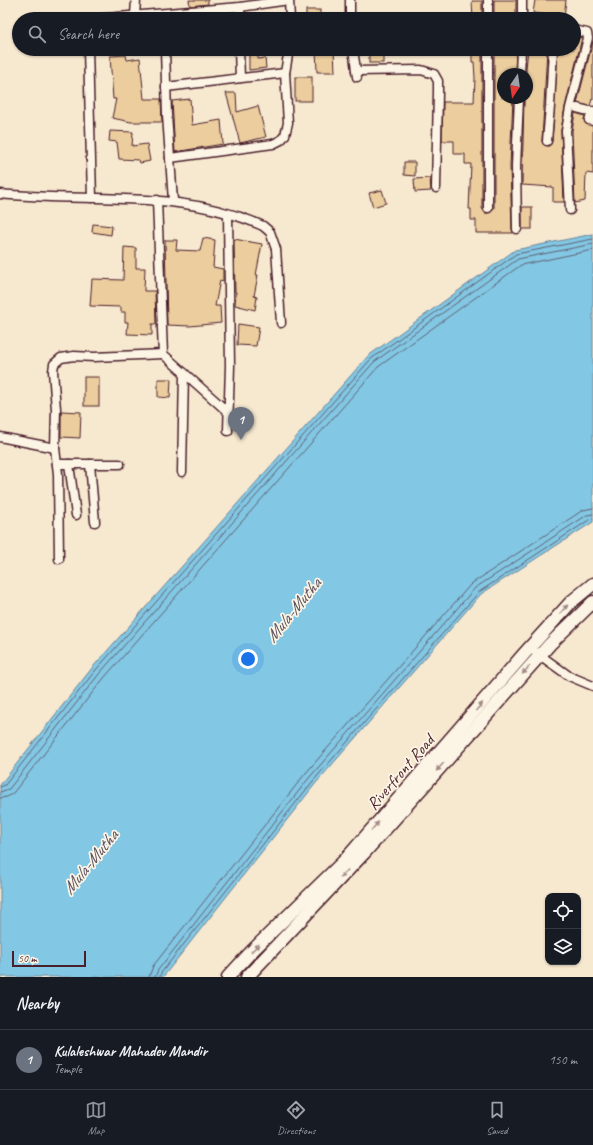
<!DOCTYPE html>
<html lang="en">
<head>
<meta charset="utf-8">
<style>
  body { margin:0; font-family:Caveat,sans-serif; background:#20242c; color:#f1f3f6 }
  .controls { position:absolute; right:12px; bottom:12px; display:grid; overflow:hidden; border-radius:8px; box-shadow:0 1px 3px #0004 }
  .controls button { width:36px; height:36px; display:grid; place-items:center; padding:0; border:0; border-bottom:1px solid #363941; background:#171b24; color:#f1f3f6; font:20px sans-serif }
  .compass { position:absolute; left:497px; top:68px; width:36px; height:36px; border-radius:50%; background:#171b24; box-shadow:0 1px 3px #0004; rotate:193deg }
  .scale { position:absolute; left:12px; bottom:10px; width:74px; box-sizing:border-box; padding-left:4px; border:2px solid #4a1f2b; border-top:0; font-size:11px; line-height:14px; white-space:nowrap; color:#4a1f2b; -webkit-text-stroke:3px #fcf5e5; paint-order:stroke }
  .you { position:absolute; left:248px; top:659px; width:14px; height:14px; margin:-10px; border:3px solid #fff; border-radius:50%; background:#1a73e8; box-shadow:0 0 0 6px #1a73e833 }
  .badge { display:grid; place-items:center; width:26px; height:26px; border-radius:50%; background:#8c9099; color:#fff; font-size:13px; font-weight:700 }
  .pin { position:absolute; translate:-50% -33px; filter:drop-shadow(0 1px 2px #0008) }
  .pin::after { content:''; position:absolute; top:21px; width:14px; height:12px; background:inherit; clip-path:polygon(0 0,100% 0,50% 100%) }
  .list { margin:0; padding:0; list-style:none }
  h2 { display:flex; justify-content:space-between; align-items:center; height:52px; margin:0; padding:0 16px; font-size:17px }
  h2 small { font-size:13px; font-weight:400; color:#9ea1a6 }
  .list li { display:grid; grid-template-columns:26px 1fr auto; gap:12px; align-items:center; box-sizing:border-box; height:60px; padding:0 16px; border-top:1px solid #363941 }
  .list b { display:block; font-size:15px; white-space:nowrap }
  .list p { margin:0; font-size:13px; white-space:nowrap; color:#9ea1a6 }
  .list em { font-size:13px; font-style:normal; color:#9ea1a6 }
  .icon { flex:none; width:22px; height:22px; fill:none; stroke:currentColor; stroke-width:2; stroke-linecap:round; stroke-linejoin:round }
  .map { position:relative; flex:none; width:593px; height:977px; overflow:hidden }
  .search { position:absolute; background:#171b24; box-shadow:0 1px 3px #0004; left:12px; right:12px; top:12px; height:44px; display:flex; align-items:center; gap:10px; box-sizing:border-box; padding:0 14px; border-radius:22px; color:#9ea1a6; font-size:15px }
  .sheet { height:112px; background:#171b24 }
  nav { display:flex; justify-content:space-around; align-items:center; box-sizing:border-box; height:56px; border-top:1px solid #363941; background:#171b24; font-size:11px; color:#9ea1a6 }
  nav a { display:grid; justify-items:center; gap:2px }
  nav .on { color:#8c9099 }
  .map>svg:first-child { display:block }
</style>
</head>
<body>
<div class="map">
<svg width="593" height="977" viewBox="0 0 593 977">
  <rect width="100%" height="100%" fill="#f7e9d0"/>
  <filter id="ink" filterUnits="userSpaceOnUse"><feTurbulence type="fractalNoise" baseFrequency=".025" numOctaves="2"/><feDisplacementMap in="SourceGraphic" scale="8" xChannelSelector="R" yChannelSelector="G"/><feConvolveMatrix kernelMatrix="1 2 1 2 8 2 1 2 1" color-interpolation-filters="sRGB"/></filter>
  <g filter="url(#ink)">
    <path fill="#82c7e3" stroke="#6c8499" d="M 593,234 L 593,522 L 481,594 L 316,783 L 163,977 L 0,977 L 0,785 L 92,668 L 368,356 L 515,250 Z"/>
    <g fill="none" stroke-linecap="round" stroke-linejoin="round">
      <g stroke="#606275" stroke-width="1">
        <path d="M 0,787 L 5,785 L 95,671 L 371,359 L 516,254 L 593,239"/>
        <path d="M 0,792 L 9,789 L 99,674 L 374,362 L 518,259 L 593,244"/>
        <path d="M 0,798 L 7,797 L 13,793 L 104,678 L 378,367 L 521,265 L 593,250"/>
        <path d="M 149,977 L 153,966 L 305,774 L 471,584 L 583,510 L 593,508"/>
        <path d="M 155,977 L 158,970 L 309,778 L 475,588 L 587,515 L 593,514"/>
        <path d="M 160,977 L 161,973 L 313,781 L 479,592 L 589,520 L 593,519"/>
      </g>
    </g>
    <g fill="#ebcd9e" stroke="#4a1f2b">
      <path d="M 189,0 L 208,0 L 208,4 L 190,6 Z"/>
      <path d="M 494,0 L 516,0 L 516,17 L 503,16 L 502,19 L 494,19 Z"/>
      <path d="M 535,0 L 566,0 L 564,17 L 533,13 Z"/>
      <path d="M 472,1 L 482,1 L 482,19 L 473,19 Z"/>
      <rect x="306" y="10" width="14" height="9"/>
      <path d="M 574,36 L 582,38 L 565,107 L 561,130 L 564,202 L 553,202 L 553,187 L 522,185 L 524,98 L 527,98 L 526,69 L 528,49 L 547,49 L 542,141 L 544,145 L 549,146 L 552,141 L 558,49 L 574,49 Z"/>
      <path d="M 593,41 L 593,100 L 592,99 L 590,106 L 577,103 Z"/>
      <path d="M 316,49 L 334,49 L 335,72 L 317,72 Z"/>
      <rect x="369" y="49" width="14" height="14"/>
      <path d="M 472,49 L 482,49 L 482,208 L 485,213 L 488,213 L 494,208 L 494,49 L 516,49 L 515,74 L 502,74 L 501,77 L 502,98 L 513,98 L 510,166 L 512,229 L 513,233 L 476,233 L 476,220 L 471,220 L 471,209 L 469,209 L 471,164 L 465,164 L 465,154 L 454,154 L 454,141 L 442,141 L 443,102 L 474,102 L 475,78 L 474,62 L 472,62 Z"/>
      <path d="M 249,50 L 258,50 L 258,59 L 265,58 L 266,68 L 249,70 Z"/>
      <path d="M 126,55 L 127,60 L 140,58 L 144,99 L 161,99 L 162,122 L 131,122 L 112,118 L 116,99 L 113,99 L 110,56 Z"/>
      <rect x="295" y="77" width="17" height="24"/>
      <path d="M 226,93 L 236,93 L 237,112 L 258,106 L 266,137 L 240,143 Z"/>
      <path d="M 190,99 L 192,125 L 221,120 L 223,144 L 175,152 L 172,101 Z"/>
      <path d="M 575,113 L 585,116 L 585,123 L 593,126 L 593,174 L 586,173 L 585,201 L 575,203 L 572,131 Z"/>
      <path d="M 110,131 L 133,132 L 132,146 L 147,144 L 150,161 L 140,163 L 139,160 L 119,159 L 117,142 L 109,141 Z"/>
      <path d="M 404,162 L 415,162 L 415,176 L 404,175 Z"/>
      <path d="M 430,178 L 431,191 L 415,192 L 414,179 Z"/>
      <path d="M 382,190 L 386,203 L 373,207 L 369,193 Z"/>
      <rect x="522" y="207" width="10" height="22"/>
      <path d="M 93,224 L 112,226 L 111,235 L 92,232 Z"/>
      <path d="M 203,238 L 215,240 L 213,267 L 223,269 L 223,281 L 220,280 L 215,306 L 220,306 L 221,323 L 190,326 L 167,325 L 165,240 L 177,240 L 176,250 L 200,251 Z"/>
      <path d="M 234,239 L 262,244 L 256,275 L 258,275 L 254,296 L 257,297 L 255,310 L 235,305 L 236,292 L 235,292 Z"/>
      <path d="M 124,247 L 136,248 L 136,268 L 145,268 L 144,291 L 155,291 L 156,324 L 152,324 L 152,335 L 127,334 L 128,322 L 125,322 L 125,312 L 121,312 L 121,307 L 90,306 L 92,279 L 123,280 Z"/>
      <path d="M 238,324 L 259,327 L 256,346 L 237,345 Z"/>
      <rect x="84" y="377" width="15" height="29"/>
      <path d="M 158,379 L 171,379 L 170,398 L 158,397 Z"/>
      <path d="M 61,411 L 81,412 L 80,438 L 61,437 Z"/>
    </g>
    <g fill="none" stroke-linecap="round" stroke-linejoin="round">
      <defs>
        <g id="street">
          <path d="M 289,0 L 290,19"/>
          <path d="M 240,7 L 240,19"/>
          <path d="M 135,15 L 136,0"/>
          <path d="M 93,19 L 240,7 L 289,0"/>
          <path d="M 350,19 L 350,0"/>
          <path d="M 488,19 L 488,0"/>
          <path d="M 522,19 L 522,0"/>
          <path d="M 88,49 L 92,198"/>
          <path d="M 165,49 L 167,115 L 173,201"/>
          <path d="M 239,49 L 240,78"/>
          <path d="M 353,49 L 357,77"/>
          <path d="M 488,49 L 488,208"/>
          <path d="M 356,71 L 421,70 L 434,74 L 438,81 L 438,92 L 436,188"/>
          <path d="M 520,74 L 521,49"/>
          <path d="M 166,87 L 285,73"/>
          <path d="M 577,108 L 593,112"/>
          <path d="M 593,111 L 589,120 L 593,121"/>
          <path d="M 547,141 L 550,106 L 553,49"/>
          <path d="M 170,158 L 273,144 L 281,140 L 285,135 L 288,123 L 285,73 L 289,49"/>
          <path d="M 0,194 C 88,203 179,188 263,226 L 270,232 L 276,249 L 281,323"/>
          <path d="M 157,200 L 163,354 L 229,413"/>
          <path d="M 570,210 L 566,131 L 570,108 L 588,38 L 587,33 L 574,30"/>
          <path d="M 517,229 L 516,166 L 519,98"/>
          <path d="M 228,431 L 230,366 L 228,214"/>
          <path d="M 0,437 L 55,448"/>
          <path d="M 57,464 L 120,464"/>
          <path d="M 69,464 L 76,515"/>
          <path d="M 90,464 L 95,522"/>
          <path d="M 182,472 L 184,373"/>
          <path d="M 59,559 L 58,474 L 55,448 L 56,409 L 53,371 L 54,364 L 61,358 L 74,356 L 94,357 L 163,354"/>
          <path d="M 530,648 L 569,676 L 593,686"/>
        </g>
        <g id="secondary">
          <path d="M 228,977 L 252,951 L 347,858 L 524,654 L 571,602 L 593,584"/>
          <path d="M 247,977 L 364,853 L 550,644 L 593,602"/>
        </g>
      </defs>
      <use href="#street" stroke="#4a1f2b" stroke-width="11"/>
      <use href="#secondary" stroke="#4a1f2b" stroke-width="15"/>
      <use href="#street" stroke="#fcf5e5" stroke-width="8"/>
      <use href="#secondary" stroke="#fcf5e5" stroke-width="12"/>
    </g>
    <defs><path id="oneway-solid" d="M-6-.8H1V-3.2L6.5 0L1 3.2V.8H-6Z"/></defs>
    <g fill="#a38a88">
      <use href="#oneway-solid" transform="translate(564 609) rotate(-48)"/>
      <use href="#oneway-solid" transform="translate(526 670) rotate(132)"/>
      <use href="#oneway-solid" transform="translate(479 707) rotate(-50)"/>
      <use href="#oneway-solid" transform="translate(440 767) rotate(132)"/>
      <use href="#oneway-solid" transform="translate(375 826) rotate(-49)"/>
      <use href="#oneway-solid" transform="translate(344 874) rotate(133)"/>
      <use href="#oneway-solid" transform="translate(255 948) rotate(-45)"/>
    </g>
  </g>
  <g text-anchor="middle" stroke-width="3.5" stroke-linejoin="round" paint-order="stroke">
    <g font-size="17" fill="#4a1f2b" stroke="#fcf5e5">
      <text transform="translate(400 772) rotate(-49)" y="6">Riverfront Road</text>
    </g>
    <g font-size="18" font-style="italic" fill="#5b5162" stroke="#fcf5e5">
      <text transform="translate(293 610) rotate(-51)" y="6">Mula-Mutha</text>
      <text transform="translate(90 862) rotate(-51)" y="6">Mula-Mutha</text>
    </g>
  </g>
</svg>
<div class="controls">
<button><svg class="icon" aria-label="locate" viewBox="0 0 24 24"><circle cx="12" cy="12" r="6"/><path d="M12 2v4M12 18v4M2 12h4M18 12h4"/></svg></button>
<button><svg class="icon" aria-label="layers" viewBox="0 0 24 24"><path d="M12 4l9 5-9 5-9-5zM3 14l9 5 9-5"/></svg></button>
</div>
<svg class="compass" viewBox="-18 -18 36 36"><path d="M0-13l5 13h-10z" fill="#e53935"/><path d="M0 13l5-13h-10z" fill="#9ea1a6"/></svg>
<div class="scale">50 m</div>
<div class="you"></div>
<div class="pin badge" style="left:241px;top:440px;background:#6b7280">1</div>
<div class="search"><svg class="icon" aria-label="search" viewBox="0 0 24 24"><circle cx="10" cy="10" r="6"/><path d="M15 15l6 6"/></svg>Search here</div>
</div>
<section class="sheet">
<h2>Nearby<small></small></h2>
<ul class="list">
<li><span class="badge" style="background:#6b7280">1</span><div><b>Kulaleshwar Mahadev Mandir</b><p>Temple</p></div><em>150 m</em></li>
</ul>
</section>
<nav>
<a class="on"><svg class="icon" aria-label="map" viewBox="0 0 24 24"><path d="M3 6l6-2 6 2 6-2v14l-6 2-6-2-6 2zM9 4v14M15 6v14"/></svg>Map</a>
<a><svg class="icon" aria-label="directions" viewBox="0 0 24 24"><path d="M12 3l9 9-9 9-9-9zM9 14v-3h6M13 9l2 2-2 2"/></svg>Directions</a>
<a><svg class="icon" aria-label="saved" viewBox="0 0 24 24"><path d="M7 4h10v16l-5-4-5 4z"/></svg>Saved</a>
</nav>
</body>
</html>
